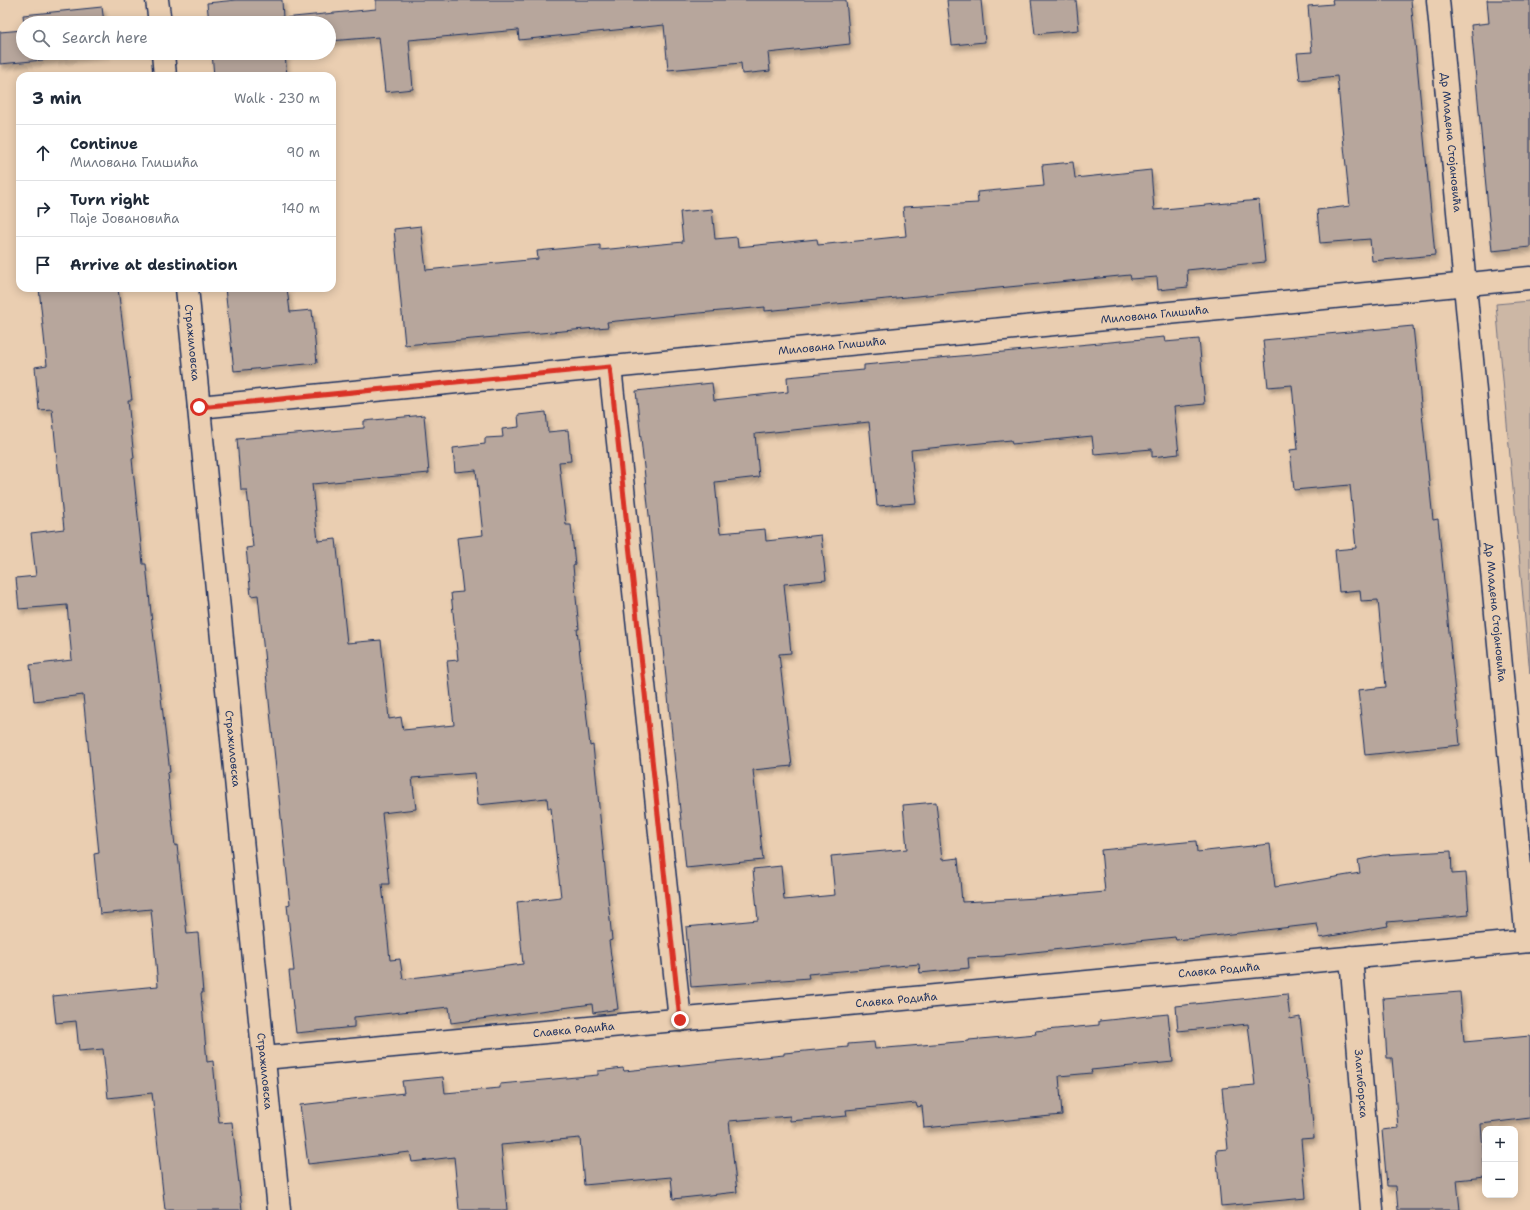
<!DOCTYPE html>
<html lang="en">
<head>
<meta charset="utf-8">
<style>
  body { margin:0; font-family:"Shantell Sans",sans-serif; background:#f2f2f3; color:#1f2937 }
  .controls { position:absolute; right:12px; bottom:12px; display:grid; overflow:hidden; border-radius:8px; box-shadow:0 2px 10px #0003 }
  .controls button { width:36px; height:36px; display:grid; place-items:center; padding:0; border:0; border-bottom:1px solid #e0e1e3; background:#fff; color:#1f2937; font:20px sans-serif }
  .stop { position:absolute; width:12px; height:12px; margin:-9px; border:3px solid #d93025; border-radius:50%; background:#fff }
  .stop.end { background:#d93025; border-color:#fff; box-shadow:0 1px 4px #0008 }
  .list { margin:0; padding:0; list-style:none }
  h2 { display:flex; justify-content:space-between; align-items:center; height:52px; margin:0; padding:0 16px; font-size:17px }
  h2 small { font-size:13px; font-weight:400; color:#747a83 }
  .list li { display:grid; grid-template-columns:26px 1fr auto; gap:12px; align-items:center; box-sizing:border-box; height:56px; padding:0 16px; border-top:1px solid #e0e1e3 }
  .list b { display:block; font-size:15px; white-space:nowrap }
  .list p { margin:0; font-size:13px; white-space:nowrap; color:#747a83 }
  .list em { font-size:13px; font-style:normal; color:#747a83 }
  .icon { flex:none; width:22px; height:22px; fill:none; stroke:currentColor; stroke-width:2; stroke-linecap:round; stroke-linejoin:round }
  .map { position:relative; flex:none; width:1530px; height:1210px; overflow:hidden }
  .search { position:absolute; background:#fff; box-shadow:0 2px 10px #0003; left:16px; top:16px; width:320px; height:44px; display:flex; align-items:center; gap:10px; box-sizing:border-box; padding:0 14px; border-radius:22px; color:#747a83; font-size:15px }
  .panel { position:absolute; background:#fff; box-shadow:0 2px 10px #0003; left:16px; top:72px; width:320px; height:220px; border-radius:12px }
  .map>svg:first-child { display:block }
</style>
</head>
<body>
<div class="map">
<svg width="1530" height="1210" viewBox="0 0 1530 1210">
  <defs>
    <filter id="shadow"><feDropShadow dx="2.5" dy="4.5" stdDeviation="2" flood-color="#0004"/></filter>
  </defs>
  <rect width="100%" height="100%" fill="#eaceb1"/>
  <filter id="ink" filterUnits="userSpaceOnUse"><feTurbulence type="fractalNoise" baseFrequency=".025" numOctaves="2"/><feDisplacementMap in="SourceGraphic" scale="8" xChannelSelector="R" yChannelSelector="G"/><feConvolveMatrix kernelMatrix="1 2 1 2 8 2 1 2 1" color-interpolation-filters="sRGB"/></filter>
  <g filter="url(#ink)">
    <path fill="#ccb7a5" stroke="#747382" d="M 1530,301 L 1530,674 L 1496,304 Z"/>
    <g fill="#b7a69c" stroke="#1b2f5e" fill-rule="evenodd" filter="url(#shadow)">
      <path d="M 236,0 L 282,0 L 283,18 L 376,9 L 376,0 L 846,0 L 850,44 L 768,53 L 770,71 L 742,74 L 741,63 L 668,70 L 664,25 L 519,40 L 518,30 L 409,40 L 413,89 L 385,92 L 379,37 L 329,41 L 329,23 L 209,23 L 207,3 Z"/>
      <path d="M 947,0 L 981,0 L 985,42 L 952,45 Z"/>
      <path d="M 1031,0 L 1076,0 L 1079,30 L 1035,34 Z"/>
      <path d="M 1332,0 L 1411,0 L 1435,255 L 1372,261 L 1370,239 L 1320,243 L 1317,210 L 1350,206 L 1337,76 L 1300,80 L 1297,53 L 1312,52 L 1308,6 L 1333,4 Z"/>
      <path d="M 1487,0 L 1530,0 L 1530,247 L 1492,251 L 1471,25 L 1489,23 Z"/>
      <path d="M 102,7 L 104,23 L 24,23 L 23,15 Z"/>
      <path d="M 23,30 L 23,53 L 107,54 L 0,64 L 0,32 Z"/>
      <path d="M 212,53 L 287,53 L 287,55 L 285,55 L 287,76 L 214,76 Z"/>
      <path d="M 1073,162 L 1075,178 L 1151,170 L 1154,210 L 1259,200 L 1265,262 L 1187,270 L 1188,287 L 1158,290 L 1157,277 L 1131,279 L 1130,275 L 765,311 L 765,307 L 666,316 L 607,322 L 608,327 L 405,345 L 394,229 L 421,226 L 426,270 L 538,259 L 537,251 L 600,245 L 600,250 L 683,242 L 680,212 L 712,209 L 715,239 L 737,237 L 738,247 L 817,239 L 818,245 L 906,236 L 903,207 L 978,203 L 977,192 L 1044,186 L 1042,165 Z"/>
      <path d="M 39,288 L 118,288 L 132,400 L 128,400 L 134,458 L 132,459 L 143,564 L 146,564 L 152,623 L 170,772 L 167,773 L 175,846 L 177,845 L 187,934 L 198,933 L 203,993 L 201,993 L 207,1062 L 213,1061 L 219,1123 L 232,1122 L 242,1210 L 165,1210 L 152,1093 L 108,1098 L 103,1049 L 79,1051 L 76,1021 L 56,1023 L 53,996 L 158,986 L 151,909 L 100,914 L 94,854 L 99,853 L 83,695 L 34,701 L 30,665 L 72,660 L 67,605 L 19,609 L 16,578 L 36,576 L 31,533 L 64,529 L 52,409 L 39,410 L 35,367 L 47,365 Z"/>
      <path d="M 225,288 L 287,288 L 290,312 L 312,310 L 317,363 L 234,371 Z"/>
      <path d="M 1413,326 L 1433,520 L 1438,519 L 1460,745 L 1365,755 L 1358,690 L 1386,687 L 1378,600 L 1361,601 L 1360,590 L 1339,592 L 1335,550 L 1356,548 L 1350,485 L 1294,490 L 1290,450 L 1298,449 L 1292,385 L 1268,387 L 1263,340 Z"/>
      <path d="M 1164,337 L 1165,342 L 1199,339 L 1205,404 L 1174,407 L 1179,454 L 1152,457 L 1152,449 L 1094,454 L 1092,436 L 1012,444 L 1011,440 L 911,450 L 916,503 L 877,506 L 869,422 L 755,434 L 759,477 L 715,482 L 720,533 L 765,529 L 766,541 L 821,535 L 826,580 L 784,584 L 791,653 L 779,654 L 792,766 L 753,770 L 763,860 L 686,868 L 636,391 L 712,383 L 714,400 L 788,392 L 787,377 L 864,370 L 864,365 Z"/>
      <path d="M 546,412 L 548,432 L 568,430 L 571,461 L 559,462 L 566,525 L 571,525 L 575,565 L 573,566 L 579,629 L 577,629 L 590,746 L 593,745 L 612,940 L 609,941 L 618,1009 L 593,1013 L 592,1004 L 451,1023 L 449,1007 L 354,1017 L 354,1027 L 296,1033 L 289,971 L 294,971 L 287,905 L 290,904 L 258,595 L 251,596 L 246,548 L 253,547 L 247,490 L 241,490 L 237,439 L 364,428 L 364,421 L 424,415 L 429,473 L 312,484 L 318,541 L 336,539 L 347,643 L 381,640 L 389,719 L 401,717 L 403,730 L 454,725 L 447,661 L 458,660 L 451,593 L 463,592 L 457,538 L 483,535 L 476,470 L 455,472 L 453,448 L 485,444 L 485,438 L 503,437 L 502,429 L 519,427 L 518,415 ZM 475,773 L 478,805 L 547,798 L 548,808 L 551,808 L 561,897 L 517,902 L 523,964 L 403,979 L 400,959 L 390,960 L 382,884 L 389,884 L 382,813 L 416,809 L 412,778 Z"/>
      <path d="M 936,802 L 942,860 L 958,858 L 962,902 L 1038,898 L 1105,892 L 1101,850 L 1196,841 L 1197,852 L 1270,844 L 1275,887 L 1360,873 L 1358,860 L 1383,855 L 1451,851 L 1452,874 L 1466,873 L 1469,915 L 1387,922 L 1388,926 L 1320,938 L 1317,924 L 1205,937 L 1176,940 L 1175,937 L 1005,955 L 1005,956 L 968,958 L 969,968 L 920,973 L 919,964 L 808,974 L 809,978 L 691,987 L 686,927 L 758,920 L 753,869 L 781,866 L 784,900 L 835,895 L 831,856 L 907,849 L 903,805 Z"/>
      <path d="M 1460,992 L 1464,1042 L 1530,1036 L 1530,1118 L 1481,1124 L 1485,1177 L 1457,1180 L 1460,1210 L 1398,1210 L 1396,1186 L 1387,1186 L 1382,1130 L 1398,1128 L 1392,1058 L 1387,1058 L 1383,998 Z"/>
      <path d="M 1287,994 L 1290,1019 L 1300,1017 L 1307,1080 L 1309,1080 L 1314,1138 L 1301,1139 L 1306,1198 L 1221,1206 L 1216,1150 L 1228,1149 L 1222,1088 L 1255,1085 L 1248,1024 L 1178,1031 L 1176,1006 Z"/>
      <path d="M 1168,1014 L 1173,1062 L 1091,1070 L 1092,1073 L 1059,1076 L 1062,1115 L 924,1128 L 922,1106 L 917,1107 L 916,1103 L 846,1110 L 847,1116 L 790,1121 L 790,1116 L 729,1121 L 737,1192 L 673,1199 L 671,1177 L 584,1185 L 580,1138 L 501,1145 L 507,1210 L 459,1210 L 454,1157 L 412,1162 L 410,1152 L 308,1164 L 300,1105 L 404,1093 L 402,1081 L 443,1077 L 445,1093 L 500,1088 L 500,1084 L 598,1075 L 598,1071 L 623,1068 L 624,1071 L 784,1055 L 784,1053 L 848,1047 L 848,1044 L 874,1042 L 875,1049 L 969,1041 L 969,1040 L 1036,1034 L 1035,1031 L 1099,1025 L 1099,1021 Z"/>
    </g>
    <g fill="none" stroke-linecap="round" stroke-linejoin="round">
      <defs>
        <g id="minor">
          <path d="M 157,0 L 160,23"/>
          <path id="s1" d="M 1438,0 L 1527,941"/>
          <path d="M 163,53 L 165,76"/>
          <path id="s2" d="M 187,288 L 279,1210"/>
          <path d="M 610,367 L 680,1020"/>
          <path id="s3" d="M 199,407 L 1530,278"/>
          <path id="s4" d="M 1351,957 L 1372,1210"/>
          <path id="s5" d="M 264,1058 L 1530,941"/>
        </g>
      </defs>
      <use href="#minor" stroke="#1b2f5e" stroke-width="25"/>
      <use href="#minor" stroke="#eaceb1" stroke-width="22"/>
    </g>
  </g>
  <g fill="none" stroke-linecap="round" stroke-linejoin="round" filter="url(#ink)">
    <path stroke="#d93025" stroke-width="5" d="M 199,407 L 610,367 L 680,1020"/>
  </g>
  <g text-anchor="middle" stroke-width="4" stroke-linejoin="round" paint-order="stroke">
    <g font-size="11" fill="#1b2f5e" stroke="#eaceb1">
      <text dy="4" stroke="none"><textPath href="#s1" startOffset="143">Др Младена Стојановића</textPath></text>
      <text dy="4" stroke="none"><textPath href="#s3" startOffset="960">Милована Глишића</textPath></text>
      <text dy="4" stroke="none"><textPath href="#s2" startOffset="55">Стражиловска</textPath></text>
      <text dy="4" stroke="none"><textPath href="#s3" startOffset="636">Милована Глишића</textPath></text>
      <text dy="4" stroke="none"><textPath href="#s1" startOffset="615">Др Младена Стојановића</textPath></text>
      <text dy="4" stroke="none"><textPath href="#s2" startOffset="463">Стражиловска</textPath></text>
      <text dy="4" stroke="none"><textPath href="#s5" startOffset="959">Славка Родића</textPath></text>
      <text dy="4" stroke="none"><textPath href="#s5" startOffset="635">Славка Родића</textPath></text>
      <text dy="4" stroke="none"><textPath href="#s5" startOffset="311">Славка Родића</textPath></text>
      <text dy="4" stroke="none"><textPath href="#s2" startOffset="787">Стражиловска</textPath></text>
      <text dy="4" stroke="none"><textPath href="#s4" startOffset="127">Златиборска</textPath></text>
    </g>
  </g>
</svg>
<div class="controls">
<button>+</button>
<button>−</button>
</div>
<div class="stop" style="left:199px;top:407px"></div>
<div class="stop end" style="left:680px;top:1020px"></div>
<div class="search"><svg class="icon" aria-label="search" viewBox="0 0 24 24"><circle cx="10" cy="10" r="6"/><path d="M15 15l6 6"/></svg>Search here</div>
<section class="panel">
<h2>3 min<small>Walk · 230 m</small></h2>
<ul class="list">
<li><svg class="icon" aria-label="ahead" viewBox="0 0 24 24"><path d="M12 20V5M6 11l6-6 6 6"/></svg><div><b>Continue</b><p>Милована Глишића</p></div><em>90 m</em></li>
<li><svg class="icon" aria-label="right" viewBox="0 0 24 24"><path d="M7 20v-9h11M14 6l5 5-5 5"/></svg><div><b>Turn right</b><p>Паје Јовановића</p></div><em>140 m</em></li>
<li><svg class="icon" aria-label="arrive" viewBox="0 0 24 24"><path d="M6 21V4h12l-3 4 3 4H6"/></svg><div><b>Arrive at destination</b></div></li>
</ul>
</section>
</div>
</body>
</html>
